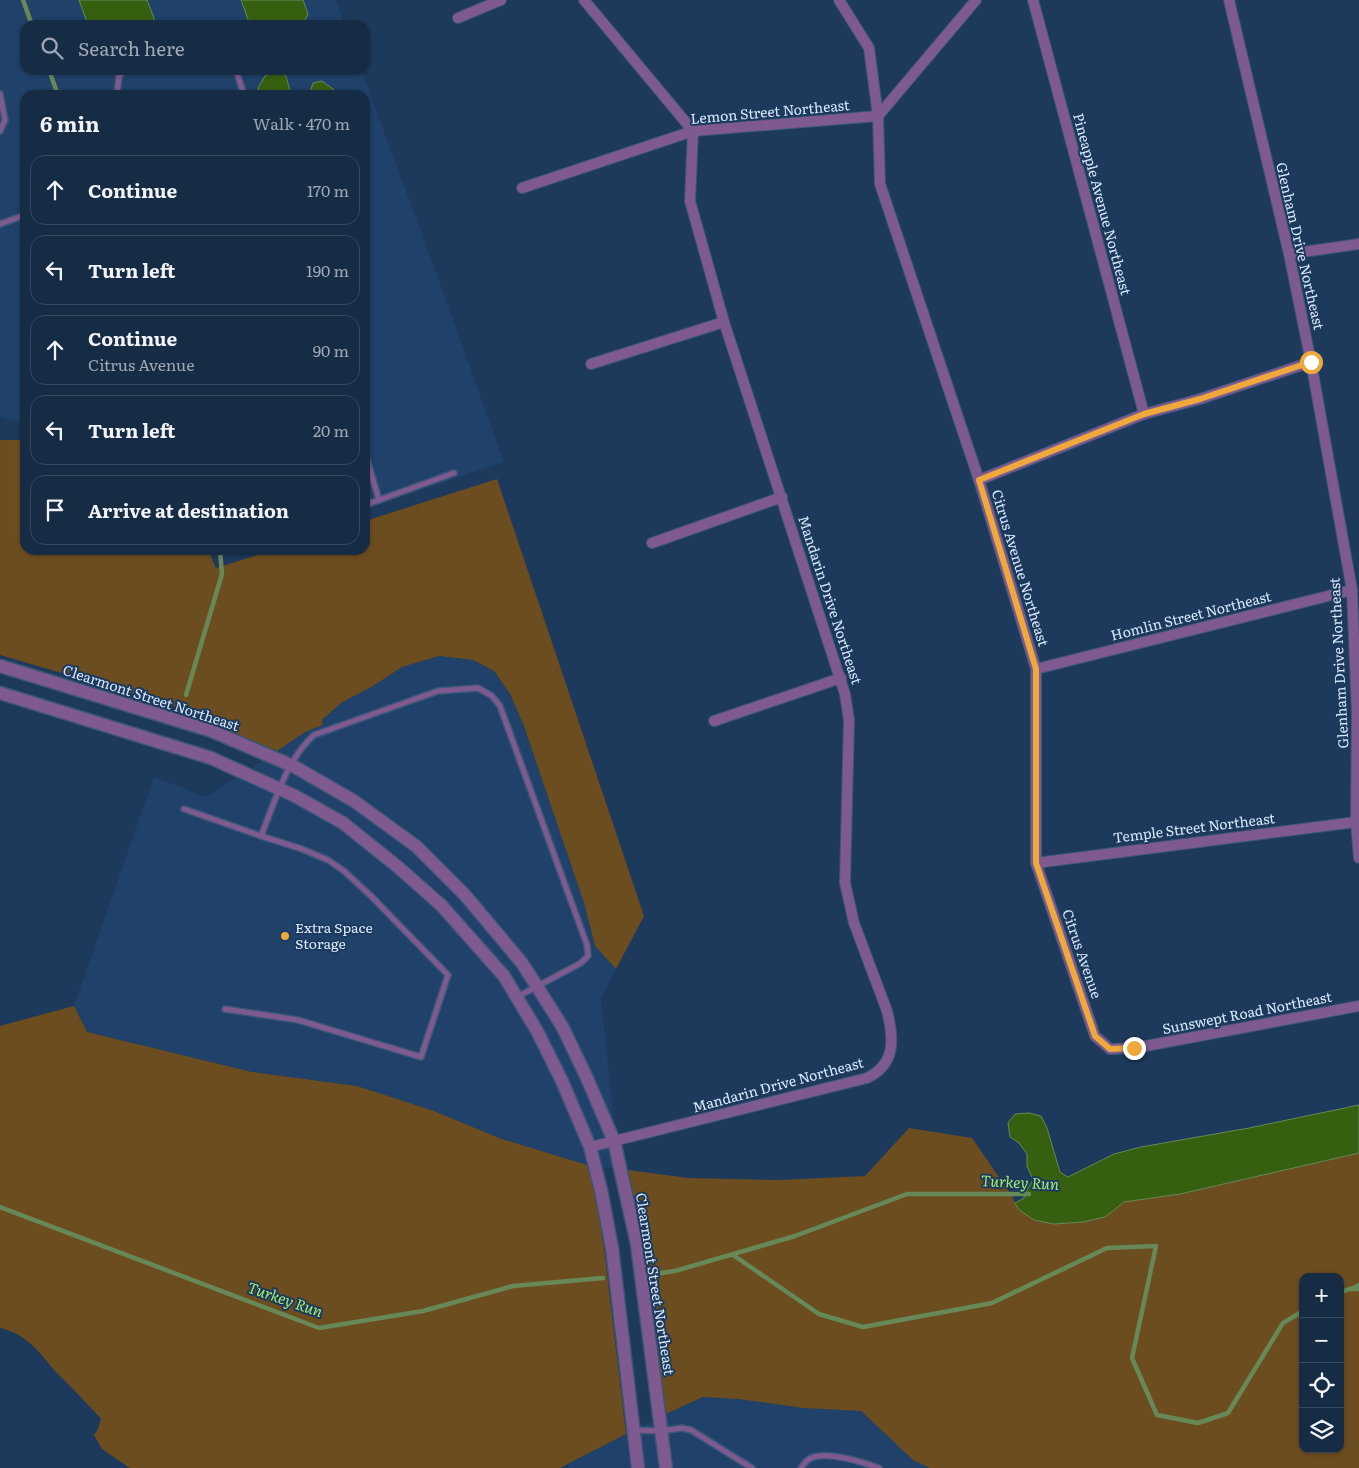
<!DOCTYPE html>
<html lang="en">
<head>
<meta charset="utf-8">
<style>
  body { margin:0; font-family:Literata,serif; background:#233850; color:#f1f3f6 }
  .controls { position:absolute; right:15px; bottom:15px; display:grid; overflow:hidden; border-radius:10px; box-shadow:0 1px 4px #0004 }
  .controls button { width:45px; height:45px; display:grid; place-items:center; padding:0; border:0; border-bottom:1px solid #35485e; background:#162c45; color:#f1f3f6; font:25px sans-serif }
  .stop { position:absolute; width:15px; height:15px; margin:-11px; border:4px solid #eea83c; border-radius:50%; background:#fff }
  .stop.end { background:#eea83c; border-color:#fff; box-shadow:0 1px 5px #0008 }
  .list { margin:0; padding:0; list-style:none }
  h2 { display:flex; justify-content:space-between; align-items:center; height:65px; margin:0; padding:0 20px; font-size:21px }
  h2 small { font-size:16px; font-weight:400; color:#9ea7b3 }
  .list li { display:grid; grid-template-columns:32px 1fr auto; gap:15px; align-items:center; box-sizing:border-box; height:70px; margin:0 10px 10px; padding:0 10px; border:1px solid #35485e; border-radius:15px }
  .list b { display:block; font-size:19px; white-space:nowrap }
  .list p { margin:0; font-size:16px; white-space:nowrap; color:#9ea7b3 }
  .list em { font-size:16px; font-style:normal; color:#9ea7b3 }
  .icon { flex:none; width:28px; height:28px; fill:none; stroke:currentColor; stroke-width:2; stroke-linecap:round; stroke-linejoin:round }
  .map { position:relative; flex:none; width:1359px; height:1468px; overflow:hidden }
  .search { position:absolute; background:#162c45; box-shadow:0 1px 4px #0004; left:20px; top:20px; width:350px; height:55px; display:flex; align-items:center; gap:12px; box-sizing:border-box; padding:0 18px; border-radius:15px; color:#9ea7b3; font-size:19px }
  .panel { position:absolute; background:#162c45; box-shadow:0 1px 4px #0004; left:20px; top:90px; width:350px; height:465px; border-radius:15px }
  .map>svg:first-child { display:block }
</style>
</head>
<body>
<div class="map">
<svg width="1359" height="1468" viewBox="0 0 1359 1468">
  <rect width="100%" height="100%" fill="#1d3a5c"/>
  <g fill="#1f416a">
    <path d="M 0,0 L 336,0 L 345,25 L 25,25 L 25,70 L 361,70 L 429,253 L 504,462 L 365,509 L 365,95 L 25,95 L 25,424 L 0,417 Z"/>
    <path d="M 439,656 L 473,660 L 494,671 L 510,694 L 524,726 L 540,772 L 584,903 L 595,946 L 616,969 L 601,998 L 614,1123 L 592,1073 L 568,1022 L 528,959 L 470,889 L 420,839 L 358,794 L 298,760 L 277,751 L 305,732 L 323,725 L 322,720 L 341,703 L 373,686 L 402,667 Z"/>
    <path d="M 262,761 L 293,774 L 351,807 L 412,852 L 460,900 L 517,968 L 556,1030 L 579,1079 L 607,1143 L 613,1168 L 602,1167 L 596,1145 L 568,1079 L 543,1027 L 510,972 L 446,899 L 402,860 L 346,817 L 298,789 L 251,768 Z"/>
    <path d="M 154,777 L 206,797 L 236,777 L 293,803 L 340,830 L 394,873 L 436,910 L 498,981 L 530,1034 L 556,1085 L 583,1150 L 587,1165 L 502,1139 L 431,1110 L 357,1086 L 252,1072 L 87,1032 L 74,1006 Z"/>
    <path d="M 703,1397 L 738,1399 L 804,1408 L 861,1411 L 913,1460 L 930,1468 L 673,1468 L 666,1414 Z"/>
    <path d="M 653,1421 L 659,1468 L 645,1468 L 640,1427 Z"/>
    <path d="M 626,1434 L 630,1468 L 569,1468 L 568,1464 Z"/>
  </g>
  <g fill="#6c4d20" fill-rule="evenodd">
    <path d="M 0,440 L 25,440 L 25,550 L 208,550 L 216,568 L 274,550 L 365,550 L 365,521 L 497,479 L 644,916 L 616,969 L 595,946 L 584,903 L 524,726 L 510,694 L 494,671 L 473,660 L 439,656 L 402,667 L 373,686 L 341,703 L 322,720 L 323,725 L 305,732 L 277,751 L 214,724 L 177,712 L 178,707 L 0,655 Z"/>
    <path d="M 74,1006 L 87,1032 L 252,1072 L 357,1086 L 431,1110 L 502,1139 L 587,1165 L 595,1191 L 604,1248 L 626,1434 L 560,1468 L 130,1468 L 102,1449 L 94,1435 L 98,1429 L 101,1419 C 88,1404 74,1390 60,1376 C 41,1356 29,1334 0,1328 L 0,1026 Z"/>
    <path d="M 909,1128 L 972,1138 L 1012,1196 L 1018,1209 L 1034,1220 L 1054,1224 L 1083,1222 L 1105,1217 L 1124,1202 L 1180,1194 L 1359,1153 L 1359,1468 L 930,1468 L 913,1460 L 861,1411 L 804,1408 L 738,1399 L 703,1397 L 666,1414 L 644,1244 L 628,1170 L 688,1178 L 779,1180 L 865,1176 ZM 1303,1277 L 1340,1277 L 1340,1449 L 1303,1449 Z"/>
  </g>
  <g fill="#366010" stroke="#668957">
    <path d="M 79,0 L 147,0 L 154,18 L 155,25 L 88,25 Z"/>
    <path d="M 241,0 L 303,0 L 308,14 L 303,24 L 301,25 L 250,25 Z"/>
    <path d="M 276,71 L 286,76 L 291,95 L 260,95 L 258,88 L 265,76 Z"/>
    <path d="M 322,81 L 333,89 L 336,95 L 309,95 L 313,83 Z"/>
    <path d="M 1359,1105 L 1359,1153 L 1180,1194 L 1124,1202 L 1105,1217 L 1083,1222 L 1054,1224 L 1034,1220 L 1018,1209 L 1015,1203 L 1024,1198 L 1025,1193 L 1033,1180 L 1027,1166 L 1027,1154 L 1019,1143 L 1010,1137 L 1008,1123 L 1015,1114 L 1029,1113 L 1041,1116 L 1047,1128 L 1060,1172 L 1068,1177 L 1114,1154 L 1141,1147 L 1249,1128 Z"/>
  </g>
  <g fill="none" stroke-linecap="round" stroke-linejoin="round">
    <g stroke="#668957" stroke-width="4.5">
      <path d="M 23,0 L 32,25"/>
      <path d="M 49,70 L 58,95"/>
      <path d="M 186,695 L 222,574 L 220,550"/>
      <path d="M 0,1207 L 319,1328 L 423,1311 L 513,1286 L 603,1278"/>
      <path d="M 733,1255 L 819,1314 L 863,1327 L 992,1303 L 1107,1248 L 1156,1246 L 1132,1358 L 1157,1415 L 1198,1423 L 1228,1413 L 1283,1323 L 1303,1311"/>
      <path d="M 653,1274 L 675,1271 L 795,1236 L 907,1194 L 1029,1194"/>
      <path d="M 1351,1289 L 1359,1285"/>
      <path d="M 1340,1293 L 1349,1289 L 1359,1289"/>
    </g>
    <defs>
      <g id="service">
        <path d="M 236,70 L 244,95"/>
        <path d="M 0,94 L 5,120 L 0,131"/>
        <path d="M 117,95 L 119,76 L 125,70"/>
        <path d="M 0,224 L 25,215"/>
        <path d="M 365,453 L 379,500"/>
        <path d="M 365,505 L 454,473"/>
        <path d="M 184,809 L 261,836 C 275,802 286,760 314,735 L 438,691 L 478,688 L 492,696 L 500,706 L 587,945 L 588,956 L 581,963 L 517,997"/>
        <path d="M 225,1009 L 298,1020 L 421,1057 L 448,975 L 371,896 L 344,871 L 328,860 L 302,849 L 261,836"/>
        <path d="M 633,1430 L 661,1431 L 682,1428 L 691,1430 L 752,1468"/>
        <path d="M 801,1468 C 803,1465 806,1461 809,1459 C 825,1450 862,1462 879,1468"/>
      </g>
      <g id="minor">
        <path d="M 584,0 L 693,131 L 690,201 L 724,322 L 845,694 L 849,720 L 845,883 L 854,923 L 887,1011 C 894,1039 896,1064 867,1078 L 590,1147"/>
        <path d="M 839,0 L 869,48 L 878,116 L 880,184 L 979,480 L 1036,669 L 1036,863 L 1095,1036 L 1110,1049 L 1135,1048 L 1359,1006"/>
        <path d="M 1033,0 L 1144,414"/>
        <path d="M 1229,0 L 1289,254 L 1311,362 L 1352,590 L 1357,712 L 1356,822 L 1359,858"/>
        <path d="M 458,18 L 501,0"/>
        <path d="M 522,188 L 693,131 L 878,116 L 976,0"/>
        <path d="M 1289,254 L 1359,244"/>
        <path d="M 591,364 L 724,322"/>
        <path d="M 979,480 L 1144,414 L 1200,399 L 1311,362"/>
        <path d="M 652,543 L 782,497"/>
        <path d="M 1036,669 L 1352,590"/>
        <path d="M 714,721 L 841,678"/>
        <path d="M 1036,863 L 1356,822"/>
      </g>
      <g id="tertiary">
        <path d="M 0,666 L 212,731 L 295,767 L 354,801 L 416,846 L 465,895 L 522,963 L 562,1026 L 586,1076 L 614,1141 L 637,1244 L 666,1468"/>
        <path d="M 0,693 L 211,758 L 295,796 L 343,823 L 398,867 L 441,905 L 504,976 L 537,1031 L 562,1081 L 590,1147 L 601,1190 L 612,1248 L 638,1468"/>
      </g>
    </defs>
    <use href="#service" stroke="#3b5676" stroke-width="8"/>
    <use href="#minor" stroke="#3b5676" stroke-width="12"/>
    <use href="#tertiary" stroke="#3b5676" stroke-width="15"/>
    <use href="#service" stroke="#7e5a90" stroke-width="5"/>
    <use href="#minor" stroke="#7e5a90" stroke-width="10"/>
    <use href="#tertiary" stroke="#7e5a90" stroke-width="12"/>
  </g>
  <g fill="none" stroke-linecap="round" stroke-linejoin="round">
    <path stroke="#eea83c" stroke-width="6" d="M 1134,1048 L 1110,1049 L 1095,1036 L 1036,863 L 1036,669 L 979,480 L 1144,414 L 1200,399 L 1311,362"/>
  </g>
  <circle fill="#eea83c" stroke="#1d3a5c" stroke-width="2" cx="285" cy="936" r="5"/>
  <g text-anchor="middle" stroke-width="4" stroke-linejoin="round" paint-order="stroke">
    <g font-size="14" fill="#d7e9fe" stroke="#1d3a5c">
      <text transform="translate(770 112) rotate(-5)" y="5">Lemon Street Northeast</text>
      <text transform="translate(1102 204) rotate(75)" y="5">Pineapple Avenue Northeast</text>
      <text transform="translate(1300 246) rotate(77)" y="5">Glenham Drive Northeast</text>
      <text transform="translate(1020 568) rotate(73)" y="5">Citrus Avenue Northeast</text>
      <text transform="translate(830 600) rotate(72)" y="5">Mandarin Drive Northeast</text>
      <text transform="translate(1191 616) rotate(-14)" y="5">Homlin Street Northeast</text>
      <text transform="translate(1339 663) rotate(-93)" y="5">Glenham Drive Northeast</text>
      <text transform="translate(151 698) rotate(18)" y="5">Clearmont Street Northeast</text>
      <text transform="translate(1194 828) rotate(-7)" y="5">Temple Street Northeast</text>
      <text transform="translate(1082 954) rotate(71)" y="5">Citrus Avenue</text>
      <text transform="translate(1247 1013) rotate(-11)" y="5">Sunswept Road Northeast</text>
      <text transform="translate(778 1085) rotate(-15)" y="5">Mandarin Drive Northeast</text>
      <text transform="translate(655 1284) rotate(81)" y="5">Clearmont Street Northeast</text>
    </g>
    <g font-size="14" fill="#d7e9fe" stroke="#1d3a5c" text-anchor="start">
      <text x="295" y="933">Extra Space<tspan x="295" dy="16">Storage</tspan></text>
    </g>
    <g font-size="15" font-style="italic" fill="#a4ee70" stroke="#1d3a5c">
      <text transform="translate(1020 1183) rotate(3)" y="5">Turkey Run</text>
      <text transform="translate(285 1300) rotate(19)" y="5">Turkey Run</text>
    </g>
  </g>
</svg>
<div class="controls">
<button>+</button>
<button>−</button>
<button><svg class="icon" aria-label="locate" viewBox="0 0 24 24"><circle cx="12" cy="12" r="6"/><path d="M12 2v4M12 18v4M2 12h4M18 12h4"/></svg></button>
<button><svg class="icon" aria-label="layers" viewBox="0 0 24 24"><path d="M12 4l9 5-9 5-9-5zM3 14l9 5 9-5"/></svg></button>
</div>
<div class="stop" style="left:1311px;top:362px"></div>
<div class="stop end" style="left:1134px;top:1048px"></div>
<div class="search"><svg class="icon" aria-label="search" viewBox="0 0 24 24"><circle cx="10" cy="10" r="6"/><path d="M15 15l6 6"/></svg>Search here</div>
<section class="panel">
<h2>6 min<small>Walk · 470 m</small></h2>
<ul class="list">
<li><svg class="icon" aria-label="ahead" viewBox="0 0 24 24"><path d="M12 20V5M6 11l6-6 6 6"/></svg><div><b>Continue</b></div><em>170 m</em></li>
<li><svg class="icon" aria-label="left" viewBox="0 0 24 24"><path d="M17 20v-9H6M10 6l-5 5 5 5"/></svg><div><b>Turn left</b></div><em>190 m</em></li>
<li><svg class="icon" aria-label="ahead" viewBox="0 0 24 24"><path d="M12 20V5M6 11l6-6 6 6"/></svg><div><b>Continue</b><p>Citrus Avenue</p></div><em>90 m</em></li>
<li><svg class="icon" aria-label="left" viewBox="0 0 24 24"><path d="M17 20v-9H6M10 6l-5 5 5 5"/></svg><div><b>Turn left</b></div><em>20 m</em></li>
<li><svg class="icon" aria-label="arrive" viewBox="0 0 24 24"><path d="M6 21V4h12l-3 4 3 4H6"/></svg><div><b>Arrive at destination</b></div></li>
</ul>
</section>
</div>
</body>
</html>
